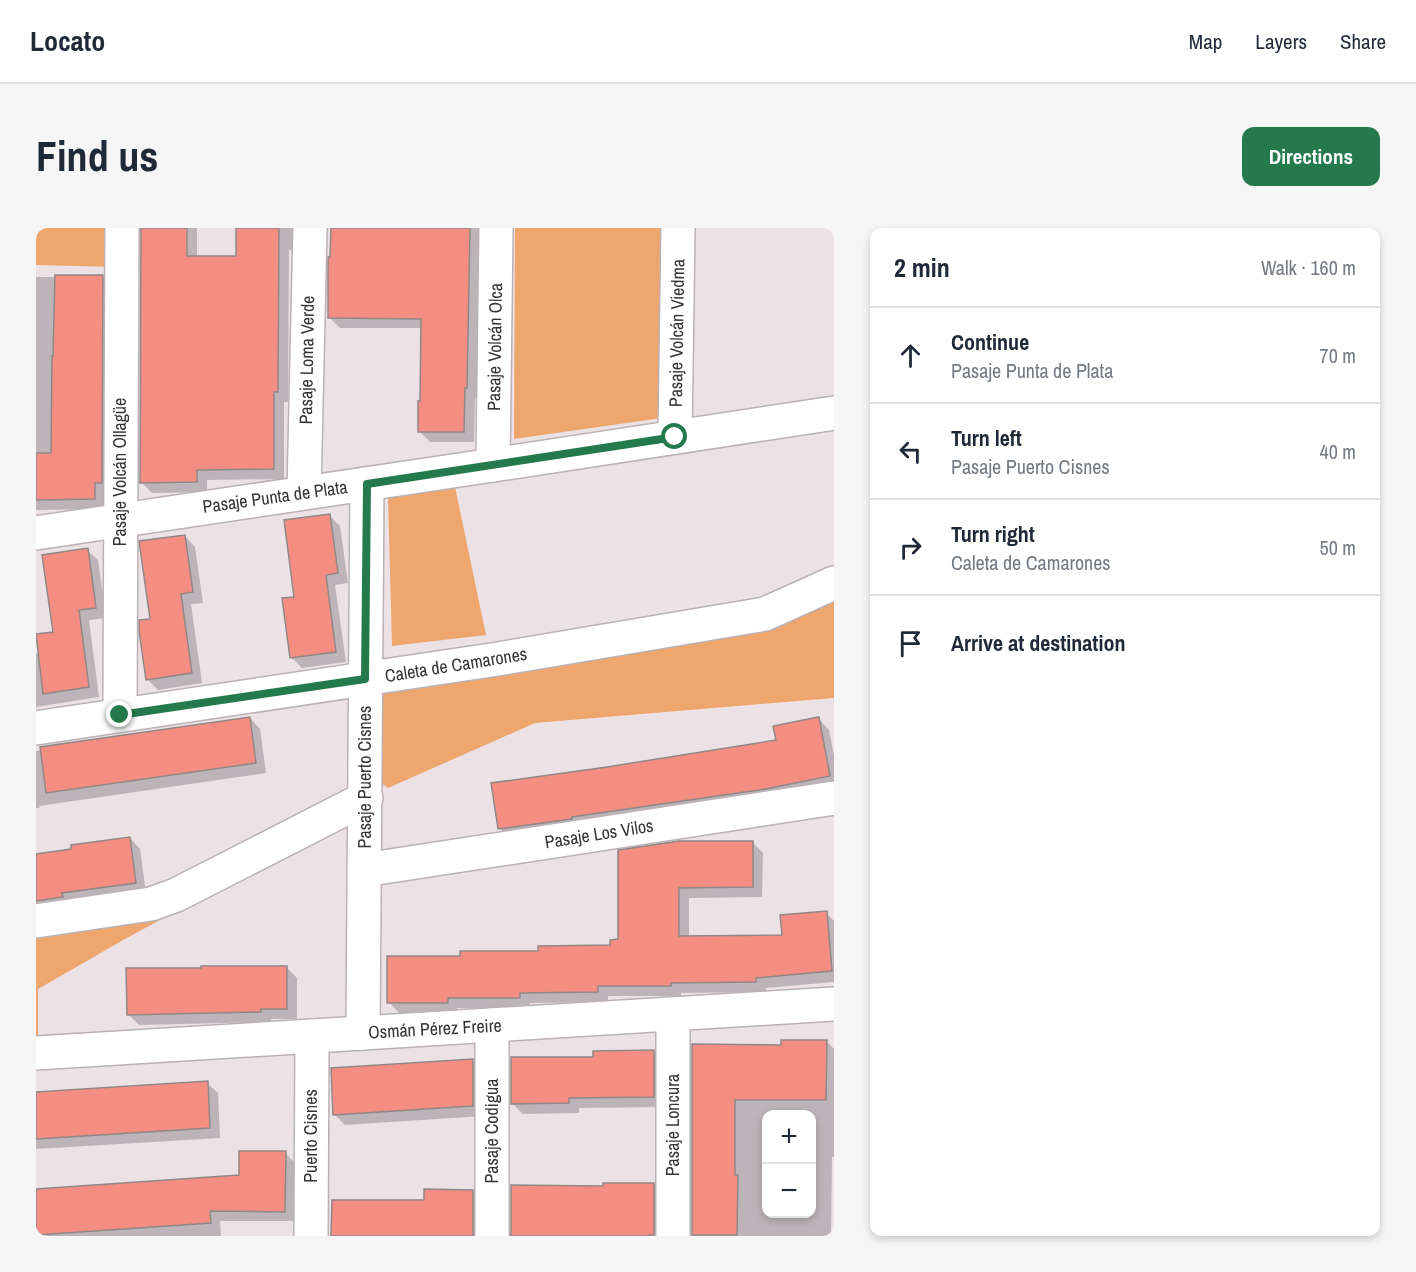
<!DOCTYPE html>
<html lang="en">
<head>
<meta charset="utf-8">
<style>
  body { margin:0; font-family:"Archivo Narrow",sans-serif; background:#f6f6f7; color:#1f2937 }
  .controls { position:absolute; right:18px; bottom:18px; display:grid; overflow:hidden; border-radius:12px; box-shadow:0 3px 9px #0003 }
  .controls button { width:54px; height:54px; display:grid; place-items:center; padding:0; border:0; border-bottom:2px solid #e0e1e3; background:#fff; color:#1f2937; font:30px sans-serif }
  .stop { position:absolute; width:18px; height:18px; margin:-14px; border:4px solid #257a4d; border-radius:50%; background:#fff }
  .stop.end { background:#257a4d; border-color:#fff; box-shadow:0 2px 6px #0008 }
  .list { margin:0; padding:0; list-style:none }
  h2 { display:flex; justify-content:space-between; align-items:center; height:78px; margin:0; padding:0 24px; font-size:26px }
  h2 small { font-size:20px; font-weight:400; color:#747a83 }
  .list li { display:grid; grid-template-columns:39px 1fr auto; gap:18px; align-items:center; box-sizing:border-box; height:96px; padding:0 24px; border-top:2px solid #e0e1e3 }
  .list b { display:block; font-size:22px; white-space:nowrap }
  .list p { margin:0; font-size:20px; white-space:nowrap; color:#747a83 }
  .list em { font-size:20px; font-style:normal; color:#747a83 }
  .icon { flex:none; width:33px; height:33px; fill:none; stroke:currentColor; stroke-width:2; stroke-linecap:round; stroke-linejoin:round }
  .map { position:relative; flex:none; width:798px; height:1008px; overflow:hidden; border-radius:12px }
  header { display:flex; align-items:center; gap:36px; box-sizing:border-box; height:84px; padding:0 30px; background:#fff; border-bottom:2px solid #e0e1e3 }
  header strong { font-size:28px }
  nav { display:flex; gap:33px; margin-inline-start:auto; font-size:21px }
  .intro { display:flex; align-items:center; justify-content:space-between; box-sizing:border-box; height:144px; padding:0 36px }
  h1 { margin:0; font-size:42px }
  .button { padding:15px 27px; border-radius:12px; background:#257a4d; color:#fff; font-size:21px; font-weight:700 }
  main { display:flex; gap:36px; padding:0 36px }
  aside { flex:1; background:#fff; border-radius:12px; box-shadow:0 3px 9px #0003 }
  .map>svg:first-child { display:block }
</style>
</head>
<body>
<header>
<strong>Locato</strong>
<nav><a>Map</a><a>Layers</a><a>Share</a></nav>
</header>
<div class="intro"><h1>Find us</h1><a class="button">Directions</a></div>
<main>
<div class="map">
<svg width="798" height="1008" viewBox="0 0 798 1008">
  <rect width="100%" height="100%" fill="#ece2e6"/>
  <g fill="#eea66c">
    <path d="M 0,0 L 79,0 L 79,39 L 0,37 Z"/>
    <path d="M 479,0 L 634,0 L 626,190 L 478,211 Z"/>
    <path d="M 419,259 L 450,407 L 356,418 L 352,268 Z"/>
    <path d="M 798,361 L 798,470 L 499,495 L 352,560 L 345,555 L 345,467 L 350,462 Z"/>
    <path d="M 137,685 L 89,711 L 2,761 L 2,815 L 0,815 L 0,704 Z"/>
  </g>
  <g fill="#0003" fill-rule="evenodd">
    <path d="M 107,0 L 161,0 L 161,30 L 201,30 L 201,0 L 256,0 L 256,22 L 253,22 L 252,174 L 248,174 L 248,251 L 171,252 L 171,264 L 116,265 L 105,254 Z"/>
    <path d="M 296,0 L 444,0 L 441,170 L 439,170 L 438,214 L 394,214 L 383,203 L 386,175 L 386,100 L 304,100 L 293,89 Z"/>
    <path d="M 0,49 L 66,49 L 77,59 L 69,281 L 0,282 Z"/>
    <path d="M 293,287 L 304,298 L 312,355 L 299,357 L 310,434 L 266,440 L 255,429 Z"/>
    <path d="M 149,308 L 159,319 L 167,375 L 155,376 L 166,455 L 122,462 L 111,451 L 116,392 Z"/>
    <path d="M 51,322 L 62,332 L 70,390 L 53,392 L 63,469 L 0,479 L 0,426 L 3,425 L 19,405 Z"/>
    <path d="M 214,490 L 224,501 L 230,545 L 3,578 L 4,580 L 0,580 L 0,523 Z"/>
    <path d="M 783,491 L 793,502 L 798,527 L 798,560 L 474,610 L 463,600 L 742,513 Z"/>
    <path d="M 94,610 L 104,621 L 110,665 L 0,684 L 0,628 Z"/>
    <path d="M 716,614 L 727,625 L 726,669 L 653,670 L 653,709 L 748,709 L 790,685 L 798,693 L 798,754 L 730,760 L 730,764 L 645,765 L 645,768 L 572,768 L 572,774 L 494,775 L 494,780 L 421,780 L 421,785 L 363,785 L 353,774 L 426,729 L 503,725 L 576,719 L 584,713 L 584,623 Z"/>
    <path d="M 250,739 L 261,750 L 261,791 L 235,791 L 235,794 L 103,797 L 92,786 Z"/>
    <path d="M 790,813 L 798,821 L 798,929 L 796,929 L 795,1008 L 657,1008 L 657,817 L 746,819 ZM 730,886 L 776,886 L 776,986 L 730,986 Z"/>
    <path d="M 618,824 L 628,834 L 628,879 L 543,880 L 543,885 L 487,886 L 476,875 L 559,830 Z"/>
    <path d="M 437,833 L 447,844 L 447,888 L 309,897 L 298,886 Z"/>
    <path d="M 171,855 L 182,865 L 184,910 L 0,921 L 0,866 Z"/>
    <path d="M 249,925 L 259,935 L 259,993 L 184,993 L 185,1008 L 0,1008 L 0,962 L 205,948 Z"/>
    <path d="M 618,956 L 628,967 L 628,1008 L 476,1008 L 568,960 Z"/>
    <path d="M 437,963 L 447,974 L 447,1008 L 297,1008 L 389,973 Z"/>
  </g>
  <g fill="#f48e83" stroke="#918786" stroke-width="1.5">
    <path d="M 105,0 L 151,0 L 151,28 L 200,28 L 200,0 L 243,0 L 242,164 L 238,164 L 238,241 L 161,242 L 161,254 L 104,255 Z"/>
    <path d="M 295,0 L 434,0 L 431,160 L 429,160 L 428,204 L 382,204 L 382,173 L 384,173 L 385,91 L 292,90 L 292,29 L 294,29 Z"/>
    <path d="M 19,47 L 67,47 L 66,255 L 59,255 L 59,271 L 0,272 L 0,225 L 15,225 L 16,128 L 17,128 Z"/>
    <path d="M 294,286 L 302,345 L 290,347 L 300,424 L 254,430 L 246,370 L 258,369 L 248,292 Z"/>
    <path d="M 149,307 L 157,364 L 145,366 L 156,445 L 110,452 L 103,403 L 103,392 L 114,391 L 103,313 Z"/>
    <path d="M 52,320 L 60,380 L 43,382 L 53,459 L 7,466 L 0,406 L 17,404 L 6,327 Z"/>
    <path d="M 214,489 L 220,535 L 10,565 L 4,519 Z"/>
    <path d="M 783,489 L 794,548 L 730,561 L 536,589 L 536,591 L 529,592 L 462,601 L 455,555 L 571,539 L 740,512 L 737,498 Z"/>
    <path d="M 94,609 L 100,655 L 26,665 L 27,669 L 0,673 L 0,626 L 35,621 L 35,617 Z"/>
    <path d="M 643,613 L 717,613 L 717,659 L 643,660 L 643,708 L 746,707 L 744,687 L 791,683 L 796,743 L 720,750 L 720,754 L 635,755 L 635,758 L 562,758 L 562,764 L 484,765 L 484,770 L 412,770 L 412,775 L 351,775 L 351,728 L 424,728 L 424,723 L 502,723 L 502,718 L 574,717 L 574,712 L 582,711 L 582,622 Z"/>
    <path d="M 165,738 L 251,738 L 251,781 L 225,781 L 225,784 L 91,787 L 90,740 L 165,740 Z"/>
    <path d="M 745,812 L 791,812 L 790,872 L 699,872 L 699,947 L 702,947 L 701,1007 L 656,1007 L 656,816 L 745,817 Z"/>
    <path d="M 618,822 L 618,869 L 533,870 L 533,875 L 475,876 L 475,829 L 557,829 L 557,823 Z"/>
    <path d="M 437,831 L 437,878 L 297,887 L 295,840 Z"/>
    <path d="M 172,853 L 174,900 L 0,911 L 0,864 Z"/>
    <path d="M 203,923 L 250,923 L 249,984 L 174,983 L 175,995 L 0,1007 L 0,961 L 203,947 Z"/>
    <path d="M 567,955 L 618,955 L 618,1007 L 613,1007 L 613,1008 L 475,1008 L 475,957 L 567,958 Z"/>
    <path d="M 388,961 L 437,962 L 437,1008 L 295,1008 L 296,972 L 388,972 Z"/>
  </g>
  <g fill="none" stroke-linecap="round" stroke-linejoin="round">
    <defs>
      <g id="minor">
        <path d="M 639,209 L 642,0"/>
        <path d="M 457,237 L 460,0"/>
        <path d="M 268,264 L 274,0"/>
        <path d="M 0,305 L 457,237 L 798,185"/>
        <path d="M 84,487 L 86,0"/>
        <path d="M 0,500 L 462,431 L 729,386 L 798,355"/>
        <path d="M 328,642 L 798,570"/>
        <path d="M 0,693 L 115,676 L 140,667 L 330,570"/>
        <path d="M 637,786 L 637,1008"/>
        <path d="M 327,805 L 331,256"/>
        <path d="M 0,825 L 798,776"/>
        <path d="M 275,1008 L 276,808"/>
        <path d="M 456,1008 L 456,797"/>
      </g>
    </defs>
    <use href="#minor" stroke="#bbb1b4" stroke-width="36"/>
    <use href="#minor" stroke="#fff" stroke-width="33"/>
  </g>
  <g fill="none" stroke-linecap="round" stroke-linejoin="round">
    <path stroke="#257a4d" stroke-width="8" d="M 84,487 L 329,451 L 331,256 L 639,209"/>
  </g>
  <g text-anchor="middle" stroke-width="6" stroke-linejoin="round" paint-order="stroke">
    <g font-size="18" fill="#383436" stroke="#fff">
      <text transform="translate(641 105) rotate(-89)" y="6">Pasaje Volcán Viedma</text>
      <text transform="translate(459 119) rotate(-89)" y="6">Pasaje Volcán Olca</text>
      <text transform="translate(271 132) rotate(-89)" y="6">Pasaje Loma Verde</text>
      <text transform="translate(84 244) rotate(-90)" y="6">Pasaje Volcán Ollagüe</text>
      <text transform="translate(239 269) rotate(-8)" y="6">Pasaje Punta de Plata</text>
      <text transform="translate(420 437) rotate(-9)" y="6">Caleta de Camarones</text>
      <text transform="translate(329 549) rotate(-90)" y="6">Pasaje Puerto Cisnes</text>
      <text transform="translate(563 606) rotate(-9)" y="6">Pasaje Los Vilos</text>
      <text transform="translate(399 801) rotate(-3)" y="6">Osmán Pérez Freire</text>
      <text transform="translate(637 897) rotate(-90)" y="6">Pasaje Loncura</text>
      <text transform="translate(456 903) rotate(-90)" y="6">Pasaje Codigua</text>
      <text transform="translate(275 908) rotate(-90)" y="6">Puerto Cisnes</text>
    </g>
  </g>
</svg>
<div class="controls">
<button>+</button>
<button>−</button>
</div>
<div class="stop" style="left:639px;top:209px"></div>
<div class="stop end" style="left:84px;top:487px"></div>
</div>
<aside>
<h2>2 min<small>Walk · 160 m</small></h2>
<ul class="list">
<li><svg class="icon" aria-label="ahead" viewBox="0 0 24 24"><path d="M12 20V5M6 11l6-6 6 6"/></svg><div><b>Continue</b><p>Pasaje Punta de Plata</p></div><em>70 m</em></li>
<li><svg class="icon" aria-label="left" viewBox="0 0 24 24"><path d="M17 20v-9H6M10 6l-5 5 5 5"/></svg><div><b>Turn left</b><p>Pasaje Puerto Cisnes</p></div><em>40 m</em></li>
<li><svg class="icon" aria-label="right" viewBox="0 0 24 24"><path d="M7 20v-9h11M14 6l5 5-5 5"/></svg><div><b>Turn right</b><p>Caleta de Camarones</p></div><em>50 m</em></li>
<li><svg class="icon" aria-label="arrive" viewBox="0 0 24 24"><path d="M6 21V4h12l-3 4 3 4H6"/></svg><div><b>Arrive at destination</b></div></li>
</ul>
</aside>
</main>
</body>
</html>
